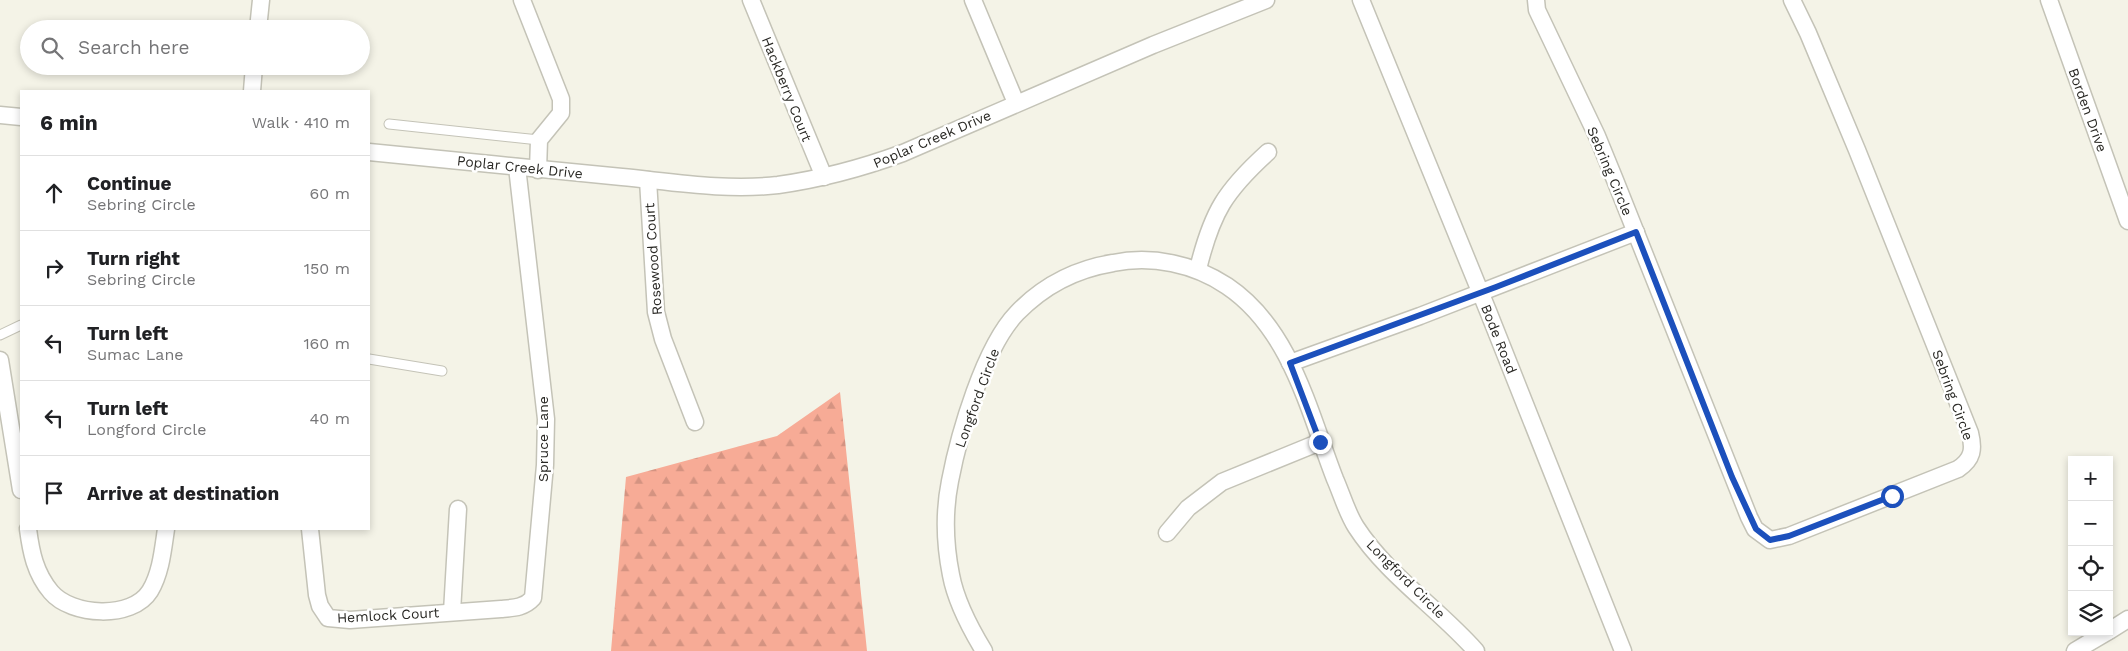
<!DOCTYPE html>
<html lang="en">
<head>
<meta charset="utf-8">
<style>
  body { margin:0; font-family:"Work Sans",sans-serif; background:#f2f2f2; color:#202124 }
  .controls { position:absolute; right:15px; bottom:15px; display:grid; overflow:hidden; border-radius:0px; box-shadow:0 2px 8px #0003 }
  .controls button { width:45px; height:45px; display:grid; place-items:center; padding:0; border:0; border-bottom:1px solid #e0e0e0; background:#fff; color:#202124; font:25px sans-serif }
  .stop { position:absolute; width:15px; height:15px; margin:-11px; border:4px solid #1c50bc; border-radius:50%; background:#fff }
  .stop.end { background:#1c50bc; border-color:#fff; box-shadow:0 1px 5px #0008 }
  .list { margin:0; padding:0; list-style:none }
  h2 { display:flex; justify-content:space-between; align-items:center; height:65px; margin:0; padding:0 20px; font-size:21px }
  h2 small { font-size:16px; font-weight:400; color:#757577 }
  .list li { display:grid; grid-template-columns:32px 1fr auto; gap:15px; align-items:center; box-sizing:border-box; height:75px; padding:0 20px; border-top:1px solid #e0e0e0 }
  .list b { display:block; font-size:19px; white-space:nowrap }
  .list p { margin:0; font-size:16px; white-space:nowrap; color:#757577 }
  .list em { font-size:16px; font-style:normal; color:#757577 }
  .icon { flex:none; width:28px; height:28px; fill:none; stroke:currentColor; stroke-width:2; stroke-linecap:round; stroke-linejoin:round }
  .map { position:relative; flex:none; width:2128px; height:651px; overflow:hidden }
  .search { position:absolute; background:#fff; box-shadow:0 2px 8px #0003; left:20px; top:20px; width:350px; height:55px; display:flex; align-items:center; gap:12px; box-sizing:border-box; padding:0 18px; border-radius:28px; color:#757577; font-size:19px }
  .panel { position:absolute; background:#fff; box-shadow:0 2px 8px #0003; left:20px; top:90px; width:350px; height:440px; border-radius:0px }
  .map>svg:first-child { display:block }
</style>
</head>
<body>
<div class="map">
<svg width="2128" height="651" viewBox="0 0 2128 651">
  <defs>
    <pattern id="forest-firs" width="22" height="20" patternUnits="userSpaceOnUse" patternTransform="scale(1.25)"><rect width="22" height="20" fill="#f7ab96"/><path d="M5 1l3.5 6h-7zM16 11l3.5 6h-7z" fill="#d49381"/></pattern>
  </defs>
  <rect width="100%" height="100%" fill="#f4f3e7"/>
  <path fill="url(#forest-firs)" d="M 840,392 L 867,651 L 611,651 L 626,477 L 777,436 Z"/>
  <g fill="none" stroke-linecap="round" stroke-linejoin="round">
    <defs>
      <g id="lane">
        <path d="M 389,124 L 539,140"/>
        <path d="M 0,335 L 21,325"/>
        <path d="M 369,359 L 442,371"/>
      </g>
      <g id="street">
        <path d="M 522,0 L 561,99 L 561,113 L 539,140 L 538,170"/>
        <path d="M 751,0 L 824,177"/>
        <path d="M 973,0 L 1016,103"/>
        <path d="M 1361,0 L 1488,311 L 1623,651"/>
        <path d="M 1536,0 L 1537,10 L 1597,136 L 1615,180 L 1749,517 L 1755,529 L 1770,540 L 1789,536 L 1958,469 C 1973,459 1974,449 1970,433 L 1857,150 L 1808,33 L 1792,0"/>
        <path d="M 2049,0 L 2128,221"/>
        <path d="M 258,29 L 261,0"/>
        <path d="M 252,91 L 254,66"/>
        <path d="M 0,115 L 21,117"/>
        <path d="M 369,152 C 453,160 538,169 622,177 C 673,182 726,191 778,185 C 821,179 862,168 903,153 L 1153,45 L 1266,0"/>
        <path d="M 648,180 L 656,312 L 663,339 L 695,422"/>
        <path d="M 1198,269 C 1212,212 1225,191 1268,152"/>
        <path d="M 0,360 L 21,490"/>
        <path d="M 1290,363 L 1420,316 L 1636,232"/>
        <path d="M 28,529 C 31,552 35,573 51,592 C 71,616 132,620 150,591 C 161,573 163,549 166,529"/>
        <path d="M 310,529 L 317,595 L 320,606 L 328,618 L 350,620 L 501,609 C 513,608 524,608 533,598 L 545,465 L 546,419 L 517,167"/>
        <path d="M 1167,533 L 1188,508 L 1222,482 L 1320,442"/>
        <path d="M 452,612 L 458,509"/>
        <path d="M 2109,631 L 2128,619"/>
        <path d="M 984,651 C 970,628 956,602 951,575 C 945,545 944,511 950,481 C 959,434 984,347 1017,313 C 1043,286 1076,269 1113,263 C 1152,255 1194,264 1227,286 C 1291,329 1309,412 1335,479 C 1342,495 1347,513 1356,527 C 1387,575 1438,608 1476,651"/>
        <path d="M 2075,651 L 2107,632"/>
      </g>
    </defs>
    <use href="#lane" stroke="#c4c3b7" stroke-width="11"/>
    <use href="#street" stroke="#c4c3b7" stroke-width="19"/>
    <use href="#lane" stroke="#fff" stroke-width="9"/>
    <use href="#street" stroke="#fff" stroke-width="16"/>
  </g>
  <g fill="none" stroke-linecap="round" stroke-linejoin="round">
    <path stroke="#1c50bc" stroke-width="6" d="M 1320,442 L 1290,363 L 1496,287 L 1636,232 L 1732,477 L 1756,529 L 1770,540 L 1789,536 L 1892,496"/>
  </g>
  <g text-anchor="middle" stroke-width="5" stroke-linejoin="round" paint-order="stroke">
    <g font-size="14" fill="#292824" stroke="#fff">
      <text transform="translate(787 89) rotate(68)" y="5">Hackberry Court</text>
      <text transform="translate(2088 110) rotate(70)" y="5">Borden Drive</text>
      <text transform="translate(932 139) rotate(-23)" y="5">Poplar Creek Drive</text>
      <text transform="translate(520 167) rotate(6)" y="5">Poplar Creek Drive</text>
      <text transform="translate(1610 171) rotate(67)" y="5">Sebring Circle</text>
      <text transform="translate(653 259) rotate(-94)" y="5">Rosewood Court</text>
      <text transform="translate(1499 339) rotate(68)" y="5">Bode Road</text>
      <text transform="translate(1953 395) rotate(70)" y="5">Sebring Circle</text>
      <text transform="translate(977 398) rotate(-70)" y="5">Longford Circle</text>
      <text transform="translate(543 439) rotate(-90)" y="5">Spruce Lane</text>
      <text transform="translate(1406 579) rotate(45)" y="5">Longford Circle</text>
      <text transform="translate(388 615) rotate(-3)" y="5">Hemlock Court</text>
    </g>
  </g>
</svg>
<div class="controls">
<button>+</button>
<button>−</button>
<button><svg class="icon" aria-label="locate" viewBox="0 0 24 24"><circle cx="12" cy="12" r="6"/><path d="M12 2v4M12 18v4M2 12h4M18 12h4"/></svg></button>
<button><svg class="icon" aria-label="layers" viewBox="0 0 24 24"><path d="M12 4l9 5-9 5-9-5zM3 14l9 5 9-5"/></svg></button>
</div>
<div class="stop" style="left:1892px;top:496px"></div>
<div class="stop end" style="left:1320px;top:442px"></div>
<div class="search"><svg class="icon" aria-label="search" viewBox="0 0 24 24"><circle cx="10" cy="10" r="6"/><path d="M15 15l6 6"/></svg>Search here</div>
<section class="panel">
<h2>6 min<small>Walk · 410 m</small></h2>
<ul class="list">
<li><svg class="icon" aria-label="ahead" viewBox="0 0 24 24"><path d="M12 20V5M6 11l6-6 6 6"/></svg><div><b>Continue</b><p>Sebring Circle</p></div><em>60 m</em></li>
<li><svg class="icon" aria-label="right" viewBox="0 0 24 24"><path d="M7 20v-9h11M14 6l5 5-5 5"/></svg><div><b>Turn right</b><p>Sebring Circle</p></div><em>150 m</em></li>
<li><svg class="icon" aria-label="left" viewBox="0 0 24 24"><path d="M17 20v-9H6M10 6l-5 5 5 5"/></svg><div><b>Turn left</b><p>Sumac Lane</p></div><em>160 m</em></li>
<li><svg class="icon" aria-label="left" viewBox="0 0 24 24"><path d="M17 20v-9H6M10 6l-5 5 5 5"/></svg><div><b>Turn left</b><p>Longford Circle</p></div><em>40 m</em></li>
<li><svg class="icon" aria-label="arrive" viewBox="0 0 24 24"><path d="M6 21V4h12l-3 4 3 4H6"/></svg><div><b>Arrive at destination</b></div></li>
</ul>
</section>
</div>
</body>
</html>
